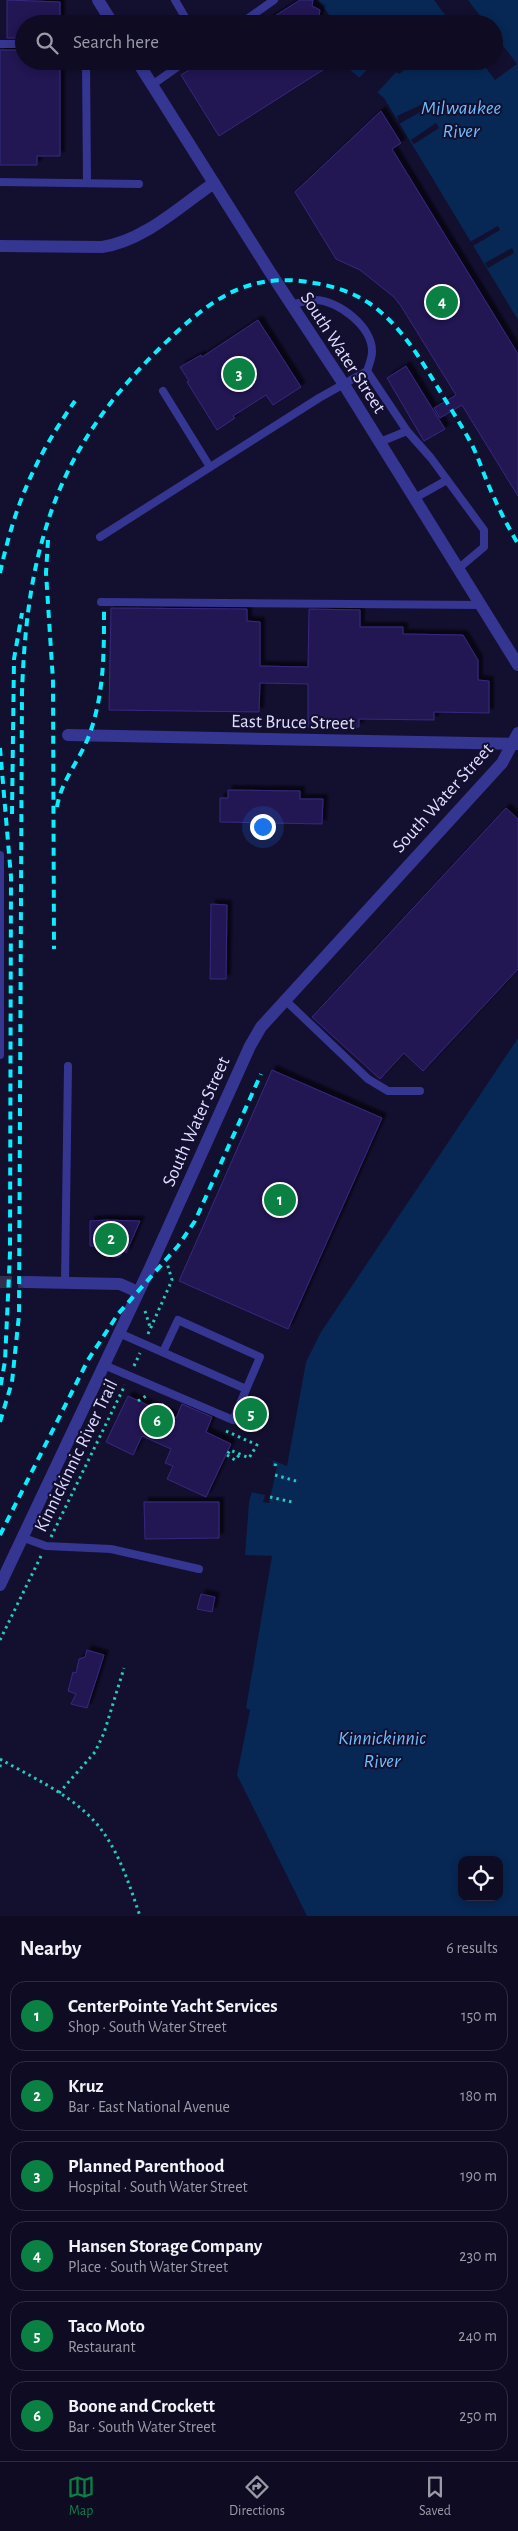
<!DOCTYPE html>
<html lang="en">
<head>
<meta charset="utf-8">
<style>
  body { margin:0; font-family:"Alegreya Sans",sans-serif; background:#17142b; color:#f1f3f6 }
  .controls { position:absolute; right:15px; bottom:15px; display:grid; overflow:hidden; border-radius:10px; box-shadow:0 2px 8px #0003 }
  .controls button { width:45px; height:45px; display:grid; place-items:center; padding:0; border:0; border-bottom:1px solid #2e2b41; background:#0e0b23; color:#f1f3f6; font:25px sans-serif }
  .you { position:absolute; left:262px; top:826px; width:18px; height:18px; margin:-12px; border:4px solid #fff; border-radius:50%; background:#1a73e8; box-shadow:0 0 0 8px #1a73e833 }
  .badge { display:grid; place-items:center; width:32px; height:32px; border-radius:50%; background:#0b8043; color:#fff; font-size:16px; font-weight:700 }
  .pin { position:absolute; translate:-50% -50%; border:2px solid #fff; box-shadow:0 1px 5px #0006 }
  .list { margin:0; padding:0; list-style:none }
  h2 { display:flex; justify-content:space-between; align-items:center; height:65px; margin:0; padding:0 20px; font-size:21px }
  h2 small { font-size:16px; font-weight:400; color:#9b9ba6 }
  .list li { display:grid; grid-template-columns:32px 1fr auto; gap:15px; align-items:center; box-sizing:border-box; height:70px; margin:0 10px 10px; padding:0 10px; border:1px solid #2e2b41; border-radius:15px }
  .list b { display:block; font-size:19px; white-space:nowrap }
  .list p { margin:0; font-size:16px; white-space:nowrap; color:#9b9ba6 }
  .list em { font-size:16px; font-style:normal; color:#9b9ba6 }
  .icon { flex:none; width:28px; height:28px; fill:none; stroke:currentColor; stroke-width:2; stroke-linecap:round; stroke-linejoin:round }
  .map { position:relative; flex:none; width:518px; height:1916px; overflow:hidden }
  .search { position:absolute; background:#0e0b23; box-shadow:0 2px 8px #0003; left:15px; right:15px; top:15px; height:55px; display:flex; align-items:center; gap:12px; box-sizing:border-box; padding:0 18px; border-radius:28px; color:#9b9ba6; font-size:19px }
  .sheet { height:545px; background:#0e0b23 }
  nav { display:flex; justify-content:space-around; align-items:center; box-sizing:border-box; height:70px; border-top:1px solid #2e2b41; background:#0e0b23; font-size:14px; color:#9b9ba6 }
  nav a { display:grid; justify-items:center; gap:2px }
  nav .on { color:#0b8043 }
  .map>svg:first-child { display:block }
</style>
</head>
<body>
<div class="map">
<svg width="518" height="1916" viewBox="0 0 518 1916">
  <defs>
    <filter id="shadow"><feDropShadow dx="4.5" dy="-4.5" stdDeviation="1" flood-color="#0009"/></filter>
  </defs>
  <rect width="100%" height="100%" fill="#130f2f"/>
  <g fill="#072754" fill-rule="evenodd">
    <path d="M 318,0 L 518,0 L 518,320 L 384,98 L 344,65 L 348,61 L 494,61 L 494,24 L 336,24 Z"/>
    <path d="M 518,1038 L 518,1916 L 307,1916 L 237,1775 L 250,1710 L 246,1708 L 272,1556 L 245,1555 L 249,1502 L 262,1456 L 287,1466 L 306,1362 L 321,1332 ZM 462,1860 L 499,1860 L 499,1897 L 462,1897 Z"/>
  </g>
  <g fill="#130f2f">
    <path d="M 434,0 L 468,0 L 486,24 L 452,24 Z"/>
    <path d="M 494,34 L 517,64 L 495,80 L 481,61 L 494,61 Z"/>
    <path d="M 375,61 L 394,61 L 404,70 L 399,74 L 396,72 L 376,94 L 358,79 Z"/>
    <path d="M 423,104 L 425,109 L 399,124 L 397,116 Z"/>
    <path d="M 436,123 L 439,128 L 414,144 L 411,140 Z"/>
    <path d="M 498,226 L 500,230 L 473,246 L 470,242 Z"/>
    <path d="M 512,248 L 514,253 L 488,268 L 485,263 Z"/>
    <path d="M 262,1456 L 273,1461 L 272,1466 L 277,1467 L 269,1503 L 263,1502 L 265,1495 L 251,1492 Z"/>
  </g>
  <g fill="#221952" stroke="#372880" filter="url(#shadow)">
    <path d="M 7,0 L 60,2 L 60,24 L 24,24 L 24,38 L 7,38 Z"/>
    <path d="M 300,0 L 313,0 L 312,6 L 320,10 L 318,24 L 262,24 Z"/>
    <path d="M 0,50 L 24,50 L 24,61 L 60,61 L 60,156 L 37,156 L 37,165 L 0,165 Z"/>
    <path d="M 203,61 L 337,61 L 219,136 L 181,75 Z"/>
    <path d="M 381,111 L 401,143 L 392,149 L 518,354 L 518,496 L 462,405 L 440,418 L 434,408 L 456,395 L 401,306 L 394,297 L 360,270 L 336,259 L 295,192 Z"/>
    <path d="M 258,320 L 301,387 L 273,405 L 266,395 L 233,416 L 235,418 L 217,430 L 187,382 L 189,381 L 180,367 L 201,355 L 202,357 Z"/>
    <path d="M 406,366 L 445,429 L 424,441 L 387,378 Z"/>
    <path d="M 111,608 L 247,609 L 247,621 L 260,622 L 260,666 L 308,667 L 309,609 L 360,610 L 360,627 L 403,627 L 403,634 L 463,635 L 478,660 L 478,680 L 489,681 L 489,713 L 434,712 L 434,720 L 359,719 L 359,727 L 308,727 L 308,684 L 260,683 L 259,712 L 109,710 Z"/>
    <path d="M 228,790 L 300,791 L 300,799 L 323,799 L 322,824 L 220,822 L 220,798 L 228,798 Z"/>
    <path d="M 506,808 L 518,819 L 518,969 L 423,1071 L 404,1053 L 380,1079 L 312,1017 Z"/>
    <path d="M 211,904 L 227,905 L 226,979 L 210,979 Z"/>
    <path d="M 272,1070 L 382,1118 L 288,1329 L 179,1281 Z"/>
    <path d="M 90,1221 L 107,1220 L 140,1221 L 126,1253 L 124,1251 L 119,1257 L 112,1257 L 101,1246 L 90,1246 Z"/>
    <path d="M 128,1396 L 176,1418 L 182,1404 L 212,1417 L 206,1432 L 231,1444 L 206,1497 L 167,1479 L 173,1466 L 165,1463 L 171,1449 L 142,1436 L 133,1455 L 106,1442 Z"/>
    <path d="M 144,1502 L 219,1502 L 219,1538 L 145,1539 Z"/>
    <path d="M 201,1594 L 215,1597 L 212,1612 L 197,1609 Z"/>
    <path d="M 87,1650 L 104,1655 L 87,1708 L 71,1704 L 76,1694 L 68,1691 L 73,1672 L 76,1673 L 79,1659 L 85,1657 Z"/>
  </g>
  <g fill="none" stroke-linecap="round" stroke-linejoin="round">
    <path stroke="#322e4e" stroke-width="12" stroke-dasharray="12 6" stroke-linecap="butt" d="M 0,1282 L 26,1282"/>
    <g stroke="#23ccbc" stroke-width="3" stroke-dasharray="2.5 4" stroke-linecap="butt">
      <path d="M 145,1311 L 150,1327"/>
      <path d="M 148,1334 L 172,1280 L 167,1263"/>
      <path d="M 134,1366 L 140,1353"/>
      <path d="M 138,1401 L 146,1396"/>
      <path d="M 156,1409 L 166,1403"/>
      <path d="M 226,1431 L 257,1445 L 249,1458 L 230,1450 L 227,1455"/>
      <path d="M 227,1455 L 235,1460 L 240,1454"/>
      <path d="M 275,1466 L 276,1462"/>
      <path d="M 275,1475 L 296,1481"/>
      <path d="M 270,1497 L 292,1502"/>
      <path d="M 51,1537 L 125,1385"/>
      <path d="M 0,1640 L 41,1556"/>
      <path d="M 0,1759 C 35,1779 79,1798 103,1832 C 121,1857 130,1887 140,1916"/>
      <path d="M 0,1767 L 1,1760"/>
      <path d="M 59,1793 L 95,1752 L 104,1733 L 124,1668"/>
    </g>
    <g stroke="#353592" stroke-width="8">
      <path d="M 175,0 L 189,24"/>
      <path d="M 240,24 L 274,0"/>
      <path d="M 0,44 L 24,44"/>
      <path d="M 86,61 L 87,183"/>
      <path d="M 152,85 L 186,61"/>
      <path d="M 0,182 L 139,184"/>
      <path d="M 367,371 L 407,431"/>
      <path d="M 163,391 L 210,467"/>
      <path d="M 380,442 L 407,431 L 431,458 L 484,530 L 484,547 L 459,568"/>
      <path d="M 415,498 L 447,480"/>
      <path d="M 100,537 L 319,398 L 367,371 C 369,365 372,358 372,352 C 373,327 338,300 315,300 C 307,300 298,303 291,305"/>
      <path d="M 101,602 L 481,605"/>
      <path d="M 0,855 L 0,1055"/>
      <path d="M 284,999 L 368,1079 L 388,1091 L 420,1091"/>
      <path d="M 65,1282 L 68,1066"/>
      <path d="M 119,1333 L 246,1389"/>
      <path d="M 104,1365 L 233,1420 L 260,1357 L 178,1320 L 163,1352"/>
      <path d="M 24,1538 L 46,1546 L 111,1549 L 199,1569"/>
    </g>
    <g stroke="#353592" stroke-width="12">
      <path d="M 98,0 L 113,24"/>
      <path d="M 137,61 L 270,272 L 343,383 L 518,665"/>
      <path d="M 0,246 L 102,247 C 144,241 180,206 214,183"/>
      <path d="M 68,735 L 518,744"/>
      <path d="M 26,1282 L 120,1284 L 138,1292"/>
      <path d="M 0,1585 L 149,1270 L 250,1046 L 261,1027 L 502,763 L 518,733"/>
    </g>
    <g stroke="#09efff" stroke-width="4" stroke-dasharray="8 6" stroke-linecap="butt">
      <path d="M 48,540 L 46,573 L 53,681 L 54,949"/>
      <path d="M 0,573 C 15,504 35,458 75,401"/>
      <path d="M 0,748 L 11,877 L 10,1253 L 5,1361 L 0,1389"/>
      <path d="M 57,807 C 61,780 81,759 90,733 C 104,693 104,654 104,611"/>
      <path d="M 12,814 L 14,659 L 22,613"/>
      <path d="M 0,1422 L 12,1382 L 19,1315 L 22,692 C 24,638 29,583 45,531 C 66,458 106,401 159,349 C 206,303 245,270 314,283 C 333,286 352,292 369,303 C 398,323 417,353 435,383 C 447,403 461,424 472,445 C 480,461 485,479 493,495 C 500,512 509,528 518,544"/>
      <path d="M 0,1535 L 88,1360 L 118,1314 L 178,1246 L 195,1221 L 261,1074"/>
    </g>
  </g>
  <g text-anchor="middle" stroke-width="4" stroke-linejoin="round" paint-order="stroke">
    <g font-size="19" fill="#dfddff" stroke="#130f2f">
      <text transform="translate(344 352) rotate(57)" y="7">South Water Street</text>
      <text transform="translate(293 721) rotate(1)" y="7">East Bruce Street</text>
      <text transform="translate(442 797) rotate(-48)" y="7">South Water Street</text>
      <text transform="translate(195 1121) rotate(-66)" y="7">South Water Street</text>
      <text transform="translate(75 1455) rotate(-64)" y="7">Kinnickinnic River Trail</text>
    </g>
    <g font-size="20" font-style="italic" fill="#6bc0ff" stroke="#130f2f">
      <text x="461" y="114">Milwaukee<tspan x="461" dy="23">River</tspan></text>
      <text x="382" y="1744">Kinnickinnic<tspan x="382" dy="23">River</tspan></text>
    </g>
  </g>
</svg>
<div class="controls">
<button><svg class="icon" aria-label="locate" viewBox="0 0 24 24"><circle cx="12" cy="12" r="6"/><path d="M12 2v4M12 18v4M2 12h4M18 12h4"/></svg></button>
</div>
<div class="you"></div>
<div class="pin badge" style="left:280px;top:1200px">1</div>
<div class="pin badge" style="left:111px;top:1239px">2</div>
<div class="pin badge" style="left:239px;top:374px">3</div>
<div class="pin badge" style="left:442px;top:302px">4</div>
<div class="pin badge" style="left:251px;top:1414px">5</div>
<div class="pin badge" style="left:157px;top:1421px">6</div>
<div class="search"><svg class="icon" aria-label="search" viewBox="0 0 24 24"><circle cx="10" cy="10" r="6"/><path d="M15 15l6 6"/></svg>Search here</div>
</div>
<section class="sheet">
<h2>Nearby<small>6 results</small></h2>
<ul class="list">
<li><span class="badge">1</span><div><b>CenterPointe Yacht Services</b><p>Shop · South Water Street</p></div><em>150 m</em></li>
<li><span class="badge">2</span><div><b>Kruz</b><p>Bar · East National Avenue</p></div><em>180 m</em></li>
<li><span class="badge">3</span><div><b>Planned Parenthood</b><p>Hospital · South Water Street</p></div><em>190 m</em></li>
<li><span class="badge">4</span><div><b>Hansen Storage Company</b><p>Place · South Water Street</p></div><em>230 m</em></li>
<li><span class="badge">5</span><div><b>Taco Moto</b><p>Restaurant</p></div><em>240 m</em></li>
<li><span class="badge">6</span><div><b>Boone and Crockett</b><p>Bar · South Water Street</p></div><em>250 m</em></li>
</ul>
</section>
<nav>
<a class="on"><svg class="icon" aria-label="map" viewBox="0 0 24 24"><path d="M3 6l6-2 6 2 6-2v14l-6 2-6-2-6 2zM9 4v14M15 6v14"/></svg>Map</a>
<a><svg class="icon" aria-label="directions" viewBox="0 0 24 24"><path d="M12 3l9 9-9 9-9-9zM9 14v-3h6M13 9l2 2-2 2"/></svg>Directions</a>
<a><svg class="icon" aria-label="saved" viewBox="0 0 24 24"><path d="M7 4h10v16l-5-4-5 4z"/></svg>Saved</a>
</nav>
</body>
</html>
